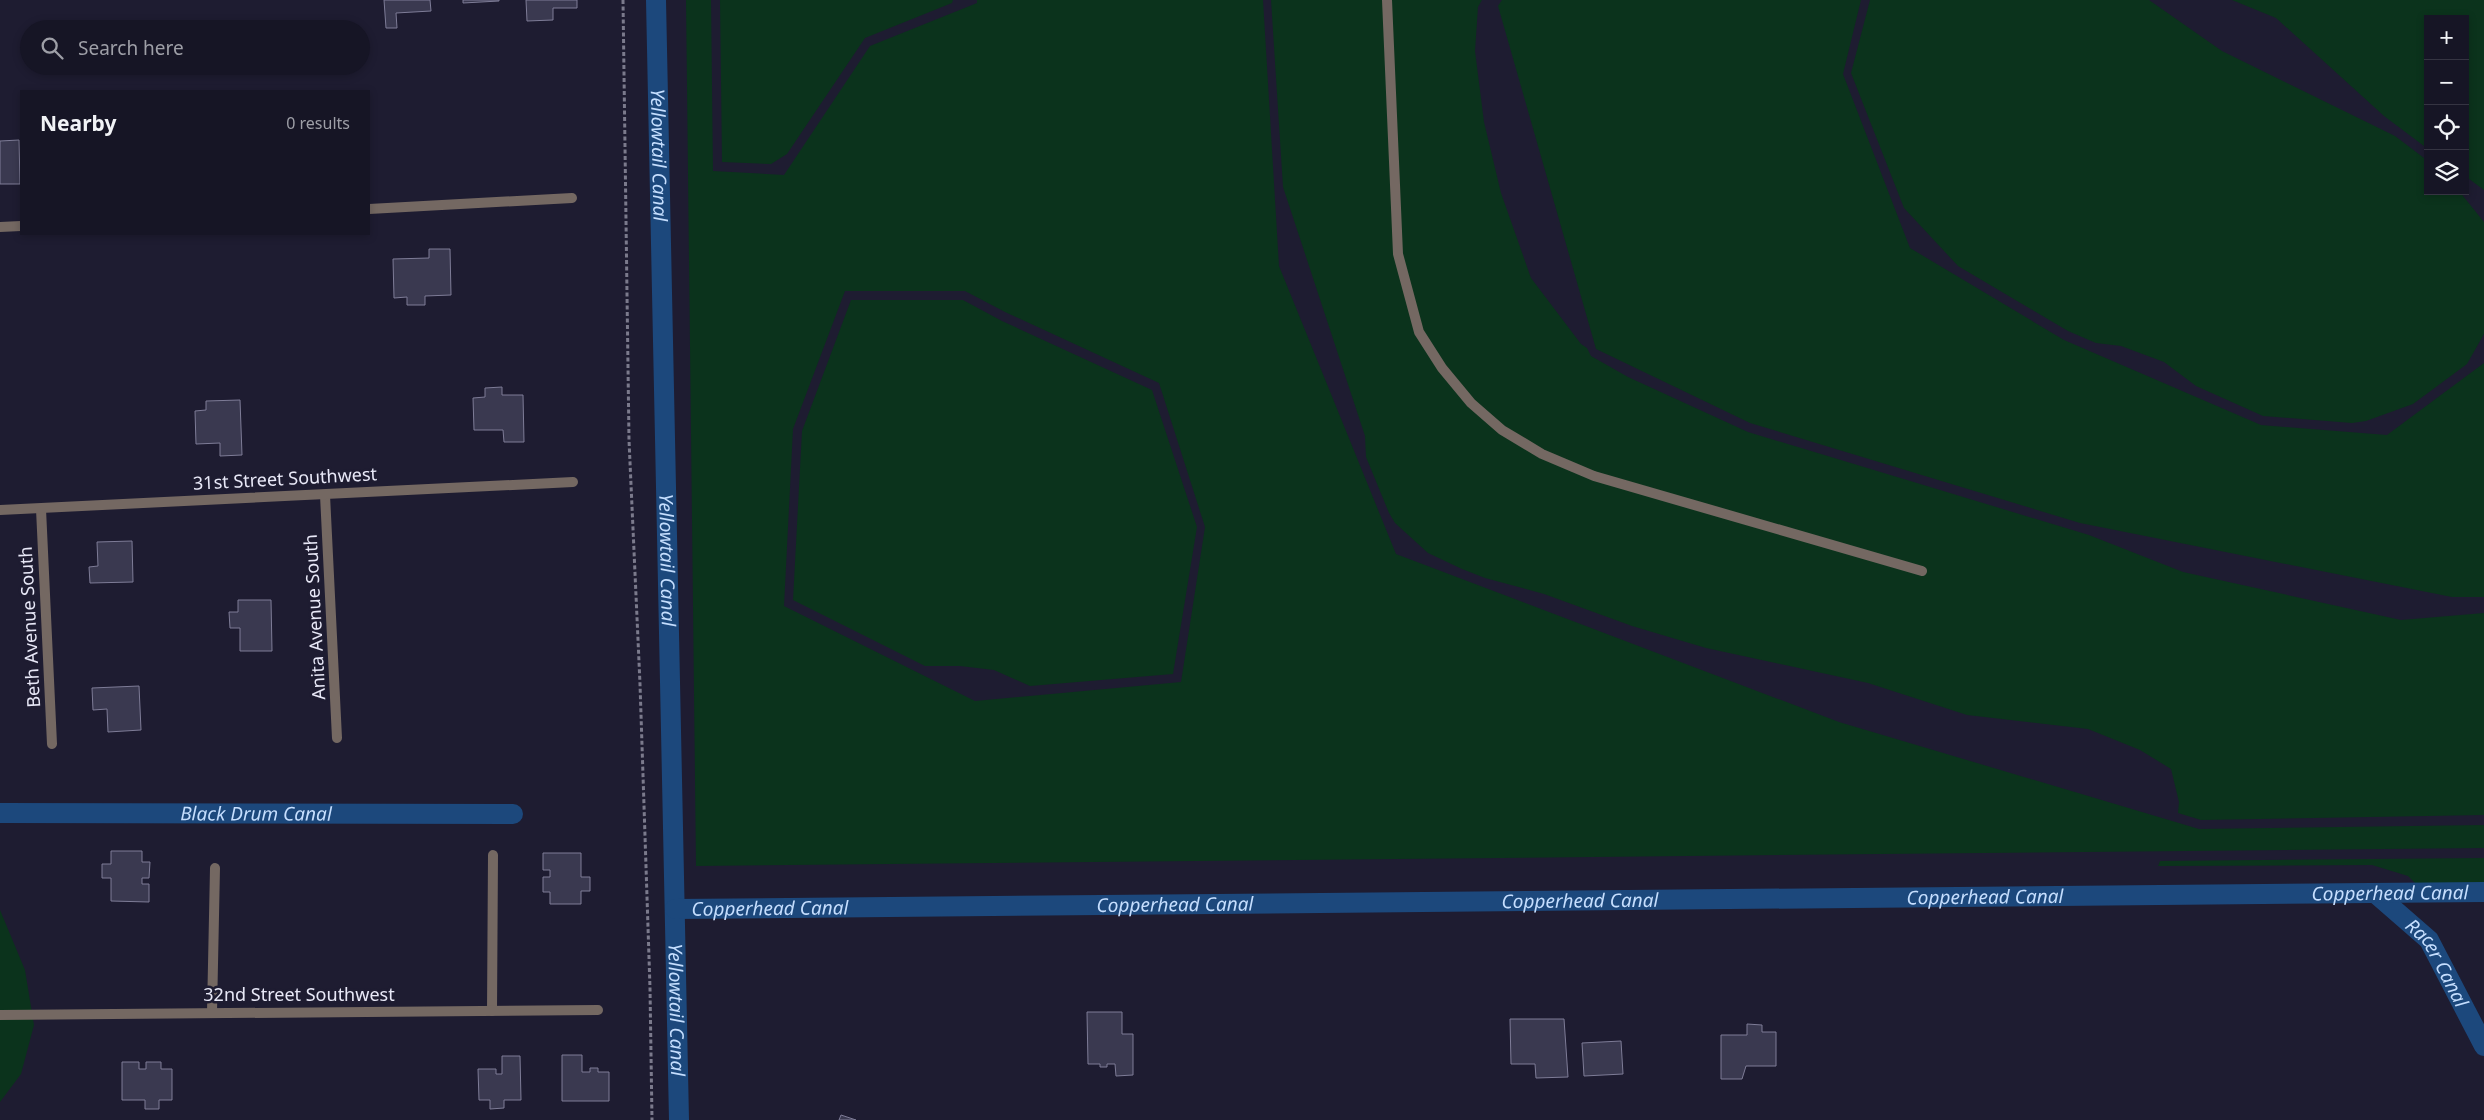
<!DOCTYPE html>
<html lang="en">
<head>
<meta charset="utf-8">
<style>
  body { margin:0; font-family:"Noto Sans",sans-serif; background:#232232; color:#f1f3f6 }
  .controls { position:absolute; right:15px; top:15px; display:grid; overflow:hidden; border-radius:0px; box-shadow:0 2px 8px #0003 }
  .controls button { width:45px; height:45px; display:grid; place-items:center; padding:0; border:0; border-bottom:1px solid #353442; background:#161525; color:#f1f3f6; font:25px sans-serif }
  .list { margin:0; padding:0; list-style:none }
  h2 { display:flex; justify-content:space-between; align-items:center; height:65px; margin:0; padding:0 20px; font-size:21px }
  h2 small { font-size:16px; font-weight:400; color:#9e9fa7 }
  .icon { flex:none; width:28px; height:28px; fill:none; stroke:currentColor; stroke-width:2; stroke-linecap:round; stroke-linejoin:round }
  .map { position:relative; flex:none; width:2484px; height:1120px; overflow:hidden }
  .search { position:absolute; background:#161525; box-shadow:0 2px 8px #0003; left:20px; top:20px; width:350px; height:55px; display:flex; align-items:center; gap:12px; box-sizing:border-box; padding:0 18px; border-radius:28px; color:#9e9fa7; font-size:19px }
  .panel { position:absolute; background:#161525; box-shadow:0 2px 8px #0003; left:20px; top:90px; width:350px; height:145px; border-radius:0px }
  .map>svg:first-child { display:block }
</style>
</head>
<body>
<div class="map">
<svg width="2484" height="1120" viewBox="0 0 2484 1120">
  <rect width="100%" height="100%" fill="#1e1c31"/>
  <g fill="#0b331c" fill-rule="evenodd">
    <path d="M 686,0 L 711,0 L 713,171 L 784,175 L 870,46 L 977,3 L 977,0 L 1263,0 L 1279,266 L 1396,554 L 1839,722 L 2199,829 L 2484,825 L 2484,848 L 696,866 ZM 845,291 L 965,291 L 1005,312 L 1159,383 L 1205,527 L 1181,682 L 975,701 L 784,606 L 793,429 Z"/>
    <path d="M 720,0 L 953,0 L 952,3 L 865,38 L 787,154 L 771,164 L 722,162 Z"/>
    <path d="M 1271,0 L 1482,0 L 1478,7 L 1475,51 L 1484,122 L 1501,193 L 1531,278 L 1581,344 L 1587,348 L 1591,356 L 1628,377 L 1748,432 L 2089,535 L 2183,572 L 2401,620 L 2484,613 L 2484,815 L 2201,820 L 2178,813 L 2179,802 L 2171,769 L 2140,750 L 2088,729 L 1967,715 L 1868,683 L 1706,648 L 1632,626 L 1544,594 L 1485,578 L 1462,569 L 1428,553 L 1395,523 L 1389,513 L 1366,457 L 1365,436 L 1283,187 Z"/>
    <path d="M 1502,0 L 1861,0 L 1843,74 L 1910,248 L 2064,340 L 2261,425 L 2387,435 L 2484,363 L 2484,597 L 2452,597 L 2080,523 L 1750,423 L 1596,349 L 1498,6 Z"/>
    <path d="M 1870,0 L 2149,0 L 2222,51 L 2395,136 L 2428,161 L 2428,191 L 2459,191 L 2484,222 L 2484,334 L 2467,364 L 2413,404 L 2366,421 L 2352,423 L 2263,416 L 2196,386 L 2164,362 L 2121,346 L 2096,343 L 2068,331 L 1958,266 L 1904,208 L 1851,73 Z"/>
    <path d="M 2232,0 L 2484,0 L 2484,190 L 2465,176 L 2465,19 L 2428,19 L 2428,149 L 2384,116 L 2276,18 Z"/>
    <path d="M 851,300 L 963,300 L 1002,321 L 1152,390 L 1197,527 L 1173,674 L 1030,686 L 994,670 L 960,666 L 925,666 L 793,600 L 802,431 Z"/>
    <path d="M 2484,858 L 2484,894 L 2426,894 L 2408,876 L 2372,865 L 2158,866 L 2160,861 Z"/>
    <path d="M 0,910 L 25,970 L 34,1025 L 21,1074 L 0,1102 Z"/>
  </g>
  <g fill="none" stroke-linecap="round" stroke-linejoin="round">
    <g stroke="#1c487c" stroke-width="20">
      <path id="s1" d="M 656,0 L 679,1120"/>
      <path id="s2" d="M 0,813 L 513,814"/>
      <path id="s3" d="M 2375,893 L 2429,940 L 2484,1046"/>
      <path id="s4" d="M 675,909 L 2484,892"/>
    </g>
  </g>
  <g fill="#3a3950" stroke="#7e7c97">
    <path d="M 384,0 L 430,0 L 431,11 L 396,13 L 397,28 L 386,28 Z"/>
    <path d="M 463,0 L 499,0 L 499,1 L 463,3 Z"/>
    <path d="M 526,0 L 577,0 L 577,8 L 553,8 L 553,20 L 527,21 Z"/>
    <path d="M 19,140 L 20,184 L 0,184 L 0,141 Z"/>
    <path d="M 429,249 L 450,249 L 451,295 L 425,296 L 425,305 L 407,305 L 407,297 L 394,298 L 393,259 L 429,258 Z"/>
    <path d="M 502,387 L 502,395 L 523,395 L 524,442 L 504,442 L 503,430 L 474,430 L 473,398 L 485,397 L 485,388 Z"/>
    <path d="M 240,400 L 242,455 L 220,456 L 220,443 L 196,444 L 195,411 L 206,410 L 206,401 Z"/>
    <path d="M 132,541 L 133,582 L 90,583 L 89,567 L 98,566 L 97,542 Z"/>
    <path d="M 238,600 L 271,600 L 272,651 L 240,651 L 240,628 L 230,628 L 229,612 L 238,612 Z"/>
    <path d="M 139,686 L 141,730 L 108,732 L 107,709 L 93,710 L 92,688 Z"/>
    <path d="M 111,851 L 142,851 L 142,862 L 150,862 L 149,878 L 142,878 L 142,884 L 149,884 L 149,902 L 111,901 L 111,878 L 102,878 L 102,864 L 111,864 Z"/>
    <path d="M 543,853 L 581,853 L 581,877 L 590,877 L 590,891 L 581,891 L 581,904 L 550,904 L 550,892 L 543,892 L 543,877 L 550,877 L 550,870 L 543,870 Z"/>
    <path d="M 1087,1012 L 1122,1012 L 1122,1034 L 1133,1034 L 1133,1075 L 1116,1076 L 1115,1064 L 1107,1064 L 1107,1067 L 1100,1067 L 1100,1064 L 1088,1064 Z"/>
    <path d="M 1510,1019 L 1564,1019 L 1568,1077 L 1536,1078 L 1535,1064 L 1511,1064 Z"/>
    <path d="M 1747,1024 L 1762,1025 L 1762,1032 L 1776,1032 L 1776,1066 L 1746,1066 L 1742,1079 L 1721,1079 L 1721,1035 L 1747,1035 Z"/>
    <path d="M 1621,1041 L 1623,1074 L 1584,1076 L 1582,1043 Z"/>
    <path d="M 562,1055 L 582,1055 L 582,1072 L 590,1072 L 590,1068 L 598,1068 L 598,1072 L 609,1072 L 609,1101 L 562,1101 Z"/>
    <path d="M 502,1056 L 520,1056 L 521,1100 L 504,1100 L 504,1108 L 490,1109 L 490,1100 L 479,1100 L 478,1069 L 496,1069 L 496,1074 L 502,1074 Z"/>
    <path d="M 122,1062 L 139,1062 L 139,1069 L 146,1069 L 146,1062 L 161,1062 L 161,1069 L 172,1069 L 172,1100 L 159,1100 L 159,1109 L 145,1109 L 145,1100 L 122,1100 Z"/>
    <path d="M 841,1115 L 856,1120 L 839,1120 Z"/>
  </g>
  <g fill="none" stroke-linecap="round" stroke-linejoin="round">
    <path stroke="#7b7a8c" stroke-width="3" stroke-dasharray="4 2.5" stroke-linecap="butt" d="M 623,0 L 629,440 L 640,684 L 650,988 L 652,1120"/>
    <g stroke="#746862" stroke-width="10">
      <path d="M 1387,0 L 1398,254 L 1419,332 L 1442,368 L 1471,403 L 1502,430 L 1542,454 L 1594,476 L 1922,571"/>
      <path d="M 369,209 L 572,198"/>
      <path d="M 0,227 L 21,226"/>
      <path d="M 325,495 L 337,738"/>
      <path d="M 41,509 L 52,744"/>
      <path d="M 0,510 L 573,482"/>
      <path d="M 492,1011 L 493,855"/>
      <path d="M 212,1012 L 215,868"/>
      <path d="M 0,1015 L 598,1010"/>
    </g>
  </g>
  <g text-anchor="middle" stroke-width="5" stroke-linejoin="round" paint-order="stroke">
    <g font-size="18" fill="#e8e8f7" stroke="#1e1c31">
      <text transform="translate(285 479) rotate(-3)" y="6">31st Street Southwest</text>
      <text transform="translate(315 617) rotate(-93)" y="6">Anita Avenue South</text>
      <text transform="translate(30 627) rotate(-93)" y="6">Beth Avenue South</text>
      <text x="299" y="1001">32nd Street Southwest</text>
    </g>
    <g font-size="19" font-style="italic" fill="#c5defe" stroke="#1e1c31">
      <text dy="7" stroke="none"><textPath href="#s1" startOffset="155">Yellowtail Canal</textPath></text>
      <text dy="7" stroke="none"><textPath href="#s1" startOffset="560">Yellowtail Canal</textPath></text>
      <text dy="7" stroke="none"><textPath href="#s2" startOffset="256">Black Drum Canal</textPath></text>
      <text dy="7" stroke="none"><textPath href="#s4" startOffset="1715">Copperhead Canal</textPath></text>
      <text dy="7" stroke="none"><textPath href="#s4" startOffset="1310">Copperhead Canal</textPath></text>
      <text dy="7" stroke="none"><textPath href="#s4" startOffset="905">Copperhead Canal</textPath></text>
      <text dy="7" stroke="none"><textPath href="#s4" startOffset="500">Copperhead Canal</textPath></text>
      <text dy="7" stroke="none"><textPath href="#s4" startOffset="95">Copperhead Canal</textPath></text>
      <text dy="7" stroke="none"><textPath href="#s3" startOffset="95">Racer Canal</textPath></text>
      <text dy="7" stroke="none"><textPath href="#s1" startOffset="1010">Yellowtail Canal</textPath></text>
    </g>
  </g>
</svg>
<div class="controls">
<button>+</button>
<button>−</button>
<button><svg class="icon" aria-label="locate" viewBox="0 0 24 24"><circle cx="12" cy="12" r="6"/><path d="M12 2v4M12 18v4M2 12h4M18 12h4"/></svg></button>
<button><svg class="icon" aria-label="layers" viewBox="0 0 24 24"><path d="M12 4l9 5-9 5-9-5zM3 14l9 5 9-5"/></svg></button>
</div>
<div class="search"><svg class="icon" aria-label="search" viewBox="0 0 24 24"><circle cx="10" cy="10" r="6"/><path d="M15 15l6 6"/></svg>Search here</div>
<section class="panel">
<h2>Nearby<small>0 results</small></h2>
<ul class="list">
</ul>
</section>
</div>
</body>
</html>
